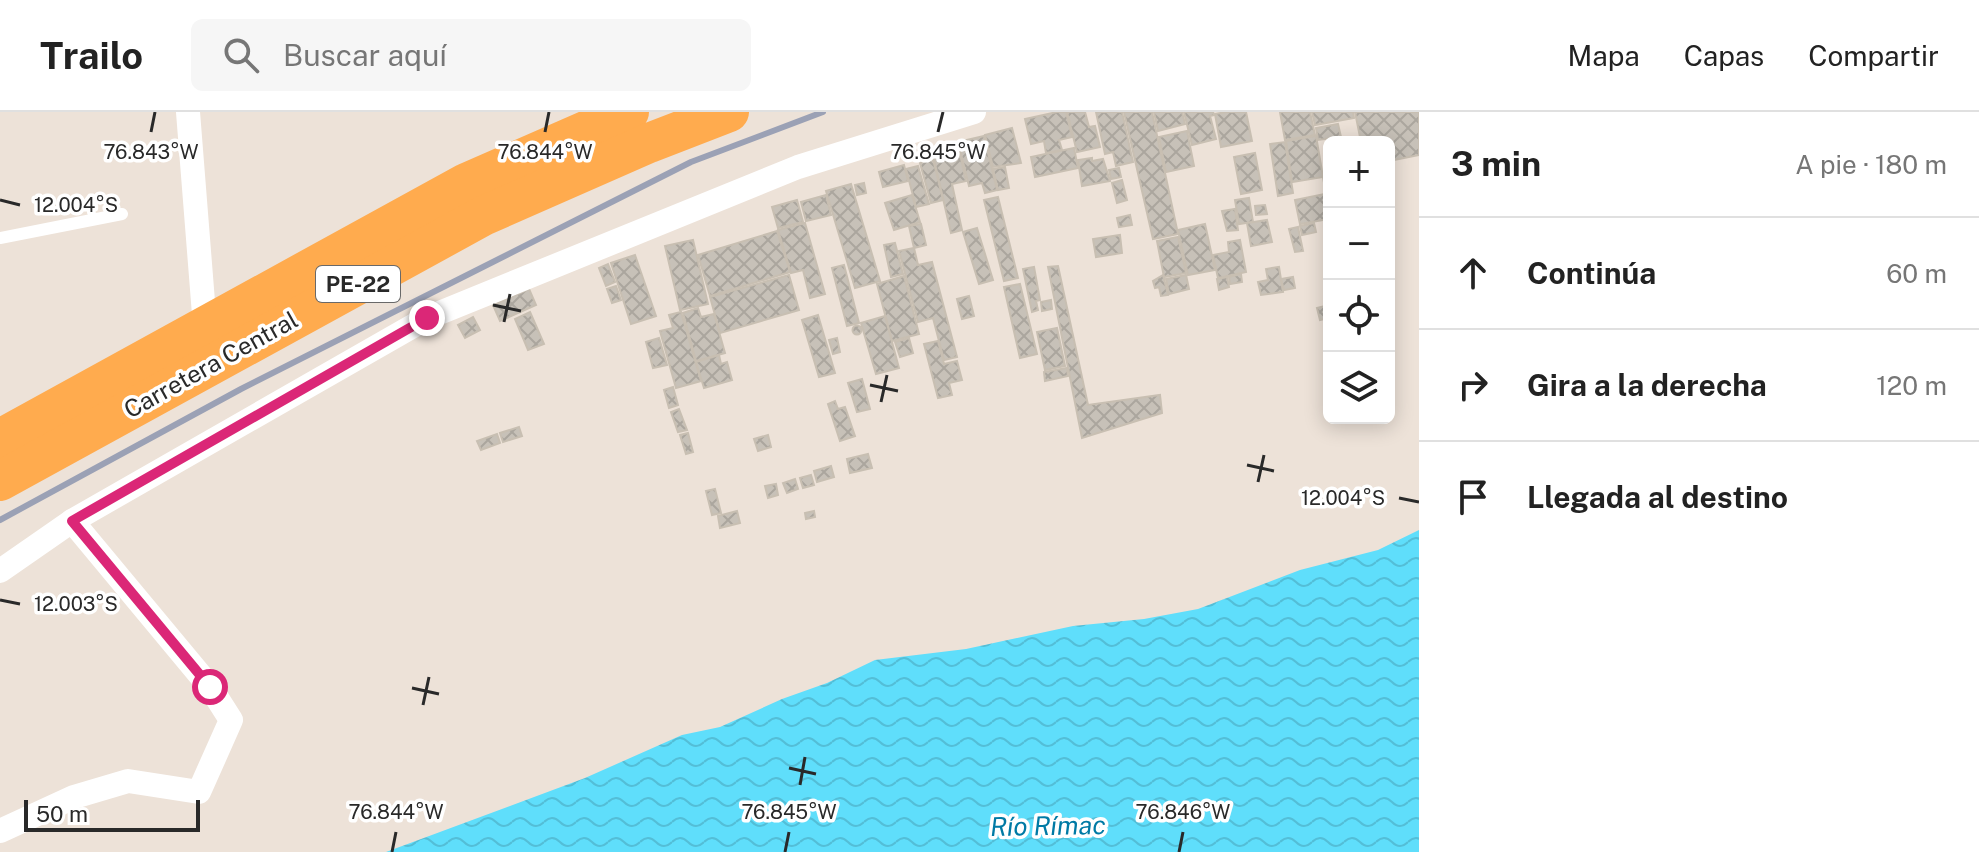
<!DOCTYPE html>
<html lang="es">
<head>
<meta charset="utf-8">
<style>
  body { margin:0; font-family:"Public Sans",sans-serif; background:#f6f6f6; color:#222 }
  .controls { position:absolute; right:24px; top:24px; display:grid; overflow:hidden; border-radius:12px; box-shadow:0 4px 20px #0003 }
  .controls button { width:72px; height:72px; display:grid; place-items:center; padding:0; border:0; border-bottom:2px solid #e0e0e0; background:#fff; color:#222; font:40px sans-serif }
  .scale { position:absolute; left:24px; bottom:20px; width:176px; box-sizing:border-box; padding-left:8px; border:4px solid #292929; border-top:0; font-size:22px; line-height:28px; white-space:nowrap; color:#292929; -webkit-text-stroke:6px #fff; paint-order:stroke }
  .stop { position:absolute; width:24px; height:24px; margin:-18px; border:6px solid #db2777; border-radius:50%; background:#fff }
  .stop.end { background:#db2777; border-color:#fff; box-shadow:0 2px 8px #0008 }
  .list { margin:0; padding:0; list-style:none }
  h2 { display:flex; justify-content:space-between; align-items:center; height:104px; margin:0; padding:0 32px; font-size:34px }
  h2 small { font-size:26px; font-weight:400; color:#767676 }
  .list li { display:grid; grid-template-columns:52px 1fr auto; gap:24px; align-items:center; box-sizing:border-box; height:112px; padding:0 32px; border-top:2px solid #e0e0e0 }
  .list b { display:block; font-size:30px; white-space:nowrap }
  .list em { font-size:26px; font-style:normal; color:#767676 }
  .icon { flex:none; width:44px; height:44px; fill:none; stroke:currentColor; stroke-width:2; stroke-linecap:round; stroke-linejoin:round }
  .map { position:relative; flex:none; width:1419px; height:740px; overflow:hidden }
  header { display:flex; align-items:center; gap:48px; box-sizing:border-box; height:112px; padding:0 40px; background:#fff; border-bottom:2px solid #e0e0e0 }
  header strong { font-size:38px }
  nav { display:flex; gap:44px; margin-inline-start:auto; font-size:28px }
  .search { width:560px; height:72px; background:#f6f6f6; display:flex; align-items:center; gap:20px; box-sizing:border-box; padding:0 28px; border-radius:12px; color:#767676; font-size:30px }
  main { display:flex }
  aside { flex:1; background:#fff }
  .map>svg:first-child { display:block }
</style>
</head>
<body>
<header>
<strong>Trailo</strong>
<div class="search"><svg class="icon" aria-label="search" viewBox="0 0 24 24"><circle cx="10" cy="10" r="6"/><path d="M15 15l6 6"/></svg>Buscar aquí</div>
<nav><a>Mapa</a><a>Capas</a><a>Compartir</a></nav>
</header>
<main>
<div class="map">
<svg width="1419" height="740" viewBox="0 0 1419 740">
  <defs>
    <pattern id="water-waves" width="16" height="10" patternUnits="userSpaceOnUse" patternTransform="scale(2)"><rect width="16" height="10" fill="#5fdefb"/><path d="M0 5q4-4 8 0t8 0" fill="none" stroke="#53bed7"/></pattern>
    <pattern id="building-cross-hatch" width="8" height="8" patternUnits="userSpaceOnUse" patternTransform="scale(2)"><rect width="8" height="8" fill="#c7c1b8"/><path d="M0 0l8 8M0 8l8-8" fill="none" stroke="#aba69e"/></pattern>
  </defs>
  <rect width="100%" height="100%" fill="#ede2d8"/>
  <path fill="url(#water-waves)" d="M 1419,418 L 1419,740 L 386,740 L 585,666 L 682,623 L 720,615 L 782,587 L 827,571 L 875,548 L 966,537 L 1073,514 L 1144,507 L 1198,497 L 1300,458 L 1378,438 Z"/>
  <g fill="url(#building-cross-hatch)" stroke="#c8bfb2" stroke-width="2">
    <path d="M 1057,0 L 1066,0 L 1072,25 L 1059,28 L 1062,38 L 1046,41 L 1044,29 L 1031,32 L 1025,7 Z"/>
    <path d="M 1067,0 L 1085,0 L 1089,15 L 1095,14 L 1100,35 L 1077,40 Z"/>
    <path d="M 1096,0 L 1122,0 L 1133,50 L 1116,54 L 1113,40 L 1105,42 Z"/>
    <path d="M 1124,0 L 1152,0 L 1178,122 L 1153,127 Z"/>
    <path d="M 1154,0 L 1182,0 L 1185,12 L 1158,19 Z"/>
    <path d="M 1184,0 L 1213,0 L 1214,3 L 1210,4 L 1216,27 L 1192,33 Z"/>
    <path d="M 1226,0 L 1246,0 L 1252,29 L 1221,35 L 1215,2 Z"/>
    <path d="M 1280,0 L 1310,0 L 1315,23 L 1285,28 Z"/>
    <path d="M 1312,0 L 1353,0 L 1354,6 L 1315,13 Z"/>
    <path d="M 1355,0 L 1419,0 L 1419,43 L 1389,49 L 1389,30 L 1361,30 Z"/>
    <path d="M 1338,12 L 1341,25 L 1318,28 L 1316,16 Z"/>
    <path d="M 1012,16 L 1021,51 L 993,55 L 985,23 Z"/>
    <path d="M 1187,19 L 1194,54 L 1166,60 L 1159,25 Z"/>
    <path d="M 984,24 L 997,78 L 985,81 L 982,71 L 969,74 L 958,30 Z"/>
    <path d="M 1316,24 L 1323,65 L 1292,70 L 1286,29 Z"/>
    <path d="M 1285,30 L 1293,81 L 1278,84 L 1270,32 Z"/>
    <path d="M 958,33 L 966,69 L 952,72 L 962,118 L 951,121 L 932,39 Z"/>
    <path d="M 1074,36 L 1078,56 L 1035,65 L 1031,45 Z"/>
    <path d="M 1255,41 L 1262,78 L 1241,82 L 1234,45 Z"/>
    <path d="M 1092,46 L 1092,49 L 1103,47 L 1110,69 L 1082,74 L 1078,48 Z"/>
    <path d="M 933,47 L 943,88 L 931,91 L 920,51 Z"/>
    <path d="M 904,53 L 908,69 L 883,75 L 879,60 Z"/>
    <path d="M 918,54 L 929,92 L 916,95 L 906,57 Z"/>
    <path d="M 1005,55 L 1009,76 L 998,78 L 993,57 Z"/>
    <path d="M 1119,56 L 1121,65 L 1111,67 L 1109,58 Z"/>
    <path d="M 1329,64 L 1329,99 L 1323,65 Z"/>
    <path d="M 1122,68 L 1127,88 L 1117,91 L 1112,71 Z"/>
    <path d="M 864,71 L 866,81 L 857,83 L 855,73 Z"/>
    <path d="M 851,72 L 880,169 L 855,176 L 826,79 Z"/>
    <path d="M 1325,82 L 1329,107 L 1300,112 L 1295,88 Z"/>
    <path d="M 826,83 L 831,103 L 806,109 L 801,90 Z"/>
    <path d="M 912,83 L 920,110 L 894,118 L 885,91 Z"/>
    <path d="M 998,85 L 1018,166 L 1004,169 L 984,88 Z"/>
    <path d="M 1249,86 L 1253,110 L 1239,112 L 1235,88 Z"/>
    <path d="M 797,88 L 803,110 L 778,116 L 772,95 Z"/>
    <path d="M 1265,93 L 1267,102 L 1256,103 L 1255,94 Z"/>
    <path d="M 1235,97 L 1238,118 L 1227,119 L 1222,99 Z"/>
    <path d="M 1130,103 L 1132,113 L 1119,115 L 1117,106 Z"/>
    <path d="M 1267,108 L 1272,130 L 1251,134 L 1247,111 Z"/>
    <path d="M 805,111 L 825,182 L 810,186 L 803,158 L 791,161 L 778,118 Z"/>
    <path d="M 1314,111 L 1316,120 L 1302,123 L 1300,114 Z"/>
    <path d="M 921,112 L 926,133 L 914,136 L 909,114 Z"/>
    <path d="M 1205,112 L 1215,158 L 1188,163 L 1178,118 Z"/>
    <path d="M 1298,115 L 1303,139 L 1295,140 L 1289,117 Z"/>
    <path d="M 977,116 L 993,168 L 979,172 L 963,120 Z"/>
    <path d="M 777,119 L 790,160 L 710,184 L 698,143 Z"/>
    <path d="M 1120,123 L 1122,141 L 1096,145 L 1093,127 Z"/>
    <path d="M 1178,125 L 1186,161 L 1164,165 L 1157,129 Z"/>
    <path d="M 693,128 L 708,192 L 680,198 L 665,134 Z"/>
    <path d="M 1240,128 L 1246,160 L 1218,166 L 1213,143 L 1229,140 L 1228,130 Z"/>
    <path d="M 895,131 L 903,162 L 891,165 L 884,133 Z"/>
    <path d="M 914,136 L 918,153 L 932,150 L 957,245 L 944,248 L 933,206 L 918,210 L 899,139 Z"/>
    <path d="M 635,143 L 656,204 L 631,212 L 611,151 Z"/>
    <path d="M 608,152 L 615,170 L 606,174 L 599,156 Z"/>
    <path d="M 844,153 L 859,211 L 847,214 L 832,156 Z"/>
    <path d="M 1058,154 L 1088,293 L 1160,283 L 1162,301 L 1082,326 L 1048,155 Z"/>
    <path d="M 1034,155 L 1040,188 L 1036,189 L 1038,198 L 1032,200 L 1023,157 Z"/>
    <path d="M 1279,155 L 1283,180 L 1261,183 L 1258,170 L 1268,168 L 1266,157 Z"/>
    <path d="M 1241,162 L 1242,170 L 1230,172 L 1229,165 Z"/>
    <path d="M 789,163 L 799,198 L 720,221 L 710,185 Z"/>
    <path d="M 1163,163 L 1168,183 L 1161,184 L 1159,175 L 1155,176 L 1153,169 Z"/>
    <path d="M 1186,163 L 1189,177 L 1169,182 L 1166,167 Z"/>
    <path d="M 904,164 L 919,222 L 892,229 L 877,172 Z"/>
    <path d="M 1227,165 L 1229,175 L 1219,178 L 1217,167 Z"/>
    <path d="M 1293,165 L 1295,176 L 1284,178 L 1281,167 Z"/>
    <path d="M 1020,172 L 1037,242 L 1020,246 L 1004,175 Z"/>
    <path d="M 616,174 L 621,188 L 612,191 L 607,177 Z"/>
    <path d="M 529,177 L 536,193 L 500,209 L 493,193 Z"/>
    <path d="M 969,184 L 974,204 L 962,207 L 957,187 Z"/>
    <path d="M 1051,188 L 1052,197 L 1042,199 L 1041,190 Z"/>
    <path d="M 1329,193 L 1329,206 L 1320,208 L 1317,196 Z"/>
    <path d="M 698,196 L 701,205 L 714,202 L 725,241 L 696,249 L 683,201 Z"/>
    <path d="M 530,200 L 544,232 L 528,238 L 515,207 Z"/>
    <path d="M 681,200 L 701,269 L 676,276 L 660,219 L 673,216 L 669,203 Z"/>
    <path d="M 818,203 L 835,261 L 819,265 L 802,208 Z"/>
    <path d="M 885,204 L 899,256 L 876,262 L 861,211 Z"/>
    <path d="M 473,205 L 480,218 L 465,226 L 458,213 Z"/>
    <circle cx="857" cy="218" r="4.5"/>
    <path d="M 1057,216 L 1065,254 L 1045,258 L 1037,220 Z"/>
    <path d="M 659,226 L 667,253 L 653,256 L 646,230 Z"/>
    <path d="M 837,226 L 840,240 L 833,242 L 829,228 Z"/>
    <path d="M 909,226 L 913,241 L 900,245 L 895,230 Z"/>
    <path d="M 938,229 L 944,252 L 957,249 L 962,268 L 949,271 L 952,283 L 938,286 L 924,232 Z"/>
    <path d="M 719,243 L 721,252 L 727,250 L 732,268 L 704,276 L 696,250 Z"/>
    <path d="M 1067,256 L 1068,264 L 1045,269 L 1044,260 Z"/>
    <path d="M 862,267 L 870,297 L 857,300 L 848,271 Z"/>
    <path d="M 673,275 L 678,293 L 669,296 L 664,278 Z"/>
    <path d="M 835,289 L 838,297 L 845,295 L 855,324 L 840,329 L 828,292 Z"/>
    <path d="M 679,297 L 687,318 L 678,320 L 671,300 Z"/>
    <path d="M 519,315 L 522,324 L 503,330 L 500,321 Z"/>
    <path d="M 688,321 L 693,340 L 686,342 L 680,323 Z"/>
    <path d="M 497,322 L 500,331 L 481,338 L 477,329 Z"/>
    <path d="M 768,323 L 771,335 L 758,339 L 754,327 Z"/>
    <path d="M 868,342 L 872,356 L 850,361 L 847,347 Z"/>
    <path d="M 831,354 L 834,365 L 817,370 L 814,359 Z"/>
    <path d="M 811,363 L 814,373 L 803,376 L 800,366 Z"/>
    <path d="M 795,367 L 798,377 L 787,381 L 783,371 Z"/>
    <path d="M 776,372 L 778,383 L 768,386 L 765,374 Z"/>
    <path d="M 715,377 L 721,401 L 712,403 L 706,379 Z"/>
    <path d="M 737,399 L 740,411 L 720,416 L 718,404 Z"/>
    <path d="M 814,399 L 815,405 L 806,407 L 805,401 Z"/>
  </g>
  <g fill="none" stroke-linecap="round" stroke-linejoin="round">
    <path stroke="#fff" stroke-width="12" d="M 0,126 L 122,102"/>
    <g stroke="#fff" stroke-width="24">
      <path d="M 188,0 L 205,215"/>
      <path d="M 0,459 L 72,409 L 427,206 L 798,55 L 974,0"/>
      <path d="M 0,719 L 74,685 L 128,669 L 199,680 L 231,608 L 210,575 L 72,409"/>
    </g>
    <g stroke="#ffab4e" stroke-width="40">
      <path d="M 0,327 L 466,71 L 629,0"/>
      <path d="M 0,369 L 483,104 L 649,31 L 729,0"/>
    </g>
    <path stroke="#9ba1b5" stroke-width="6" d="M 0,408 L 241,277 L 691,50 L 823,0"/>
  </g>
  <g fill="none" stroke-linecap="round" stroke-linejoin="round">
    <path stroke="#db2777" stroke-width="10" d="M 210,575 L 72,409 L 427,206"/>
  </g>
  <path fill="none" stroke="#292929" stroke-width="3" d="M 151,20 L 155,0M 545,20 L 549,0M 938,20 L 943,0M 0,88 L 20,93M 493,193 L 521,199M 504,210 L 510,182M 870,273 L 898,279M 881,290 L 887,263M 1247,353 L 1274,359M 1258,370 L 1264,343M 1399,386 L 1419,390M 0,488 L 20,492M 412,576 L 439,582M 423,593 L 429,565M 789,656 L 816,662M 800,673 L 805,645M 392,740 L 396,720M 785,740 L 789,720M 1179,740 L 1183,720"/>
  <g text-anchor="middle" stroke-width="7" stroke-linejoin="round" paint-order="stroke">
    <rect fill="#fff" stroke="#696969" stroke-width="2" x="316" y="154" width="84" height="36" rx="6"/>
    <g font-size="22" font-weight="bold" fill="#292929">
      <text x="358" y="180">PE-22</text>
    </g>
    <g font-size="24" fill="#292929" stroke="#fff">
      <text transform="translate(211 253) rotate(-29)" y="8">Carretera Central</text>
    </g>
    <g font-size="26" font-style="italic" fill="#007aa5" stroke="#fff">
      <text transform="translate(1048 714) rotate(-1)" y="9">Río Rímac</text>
    </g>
  </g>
  <g font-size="20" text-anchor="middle" fill="#292929" stroke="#fff" stroke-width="7" stroke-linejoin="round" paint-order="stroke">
    <text x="151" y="47">76.843°W</text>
    <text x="545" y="47">76.844°W</text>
    <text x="938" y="47">76.845°W</text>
    <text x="76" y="100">12.004°S</text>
    <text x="1343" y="393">12.004°S</text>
    <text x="76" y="499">12.003°S</text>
    <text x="396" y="707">76.844°W</text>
    <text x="789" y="707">76.845°W</text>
    <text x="1183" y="707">76.846°W</text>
  </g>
</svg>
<div class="controls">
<button>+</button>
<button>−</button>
<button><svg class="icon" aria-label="locate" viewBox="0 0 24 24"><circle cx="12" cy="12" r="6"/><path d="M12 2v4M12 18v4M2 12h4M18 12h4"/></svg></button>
<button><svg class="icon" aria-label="layers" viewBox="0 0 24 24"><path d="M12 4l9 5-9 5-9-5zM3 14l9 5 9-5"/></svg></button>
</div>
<div class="scale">50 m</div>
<div class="stop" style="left:210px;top:575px"></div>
<div class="stop end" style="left:427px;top:206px"></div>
</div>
<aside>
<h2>3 min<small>A pie · 180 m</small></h2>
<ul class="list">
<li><svg class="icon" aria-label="ahead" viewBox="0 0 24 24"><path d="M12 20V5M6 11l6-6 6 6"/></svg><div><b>Continúa</b></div><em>60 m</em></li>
<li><svg class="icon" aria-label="right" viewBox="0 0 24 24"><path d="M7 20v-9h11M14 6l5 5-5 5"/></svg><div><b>Gira a la derecha</b></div><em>120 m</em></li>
<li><svg class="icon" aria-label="arrive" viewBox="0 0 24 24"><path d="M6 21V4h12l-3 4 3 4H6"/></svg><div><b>Llegada al destino</b></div></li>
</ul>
</aside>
</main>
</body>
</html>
